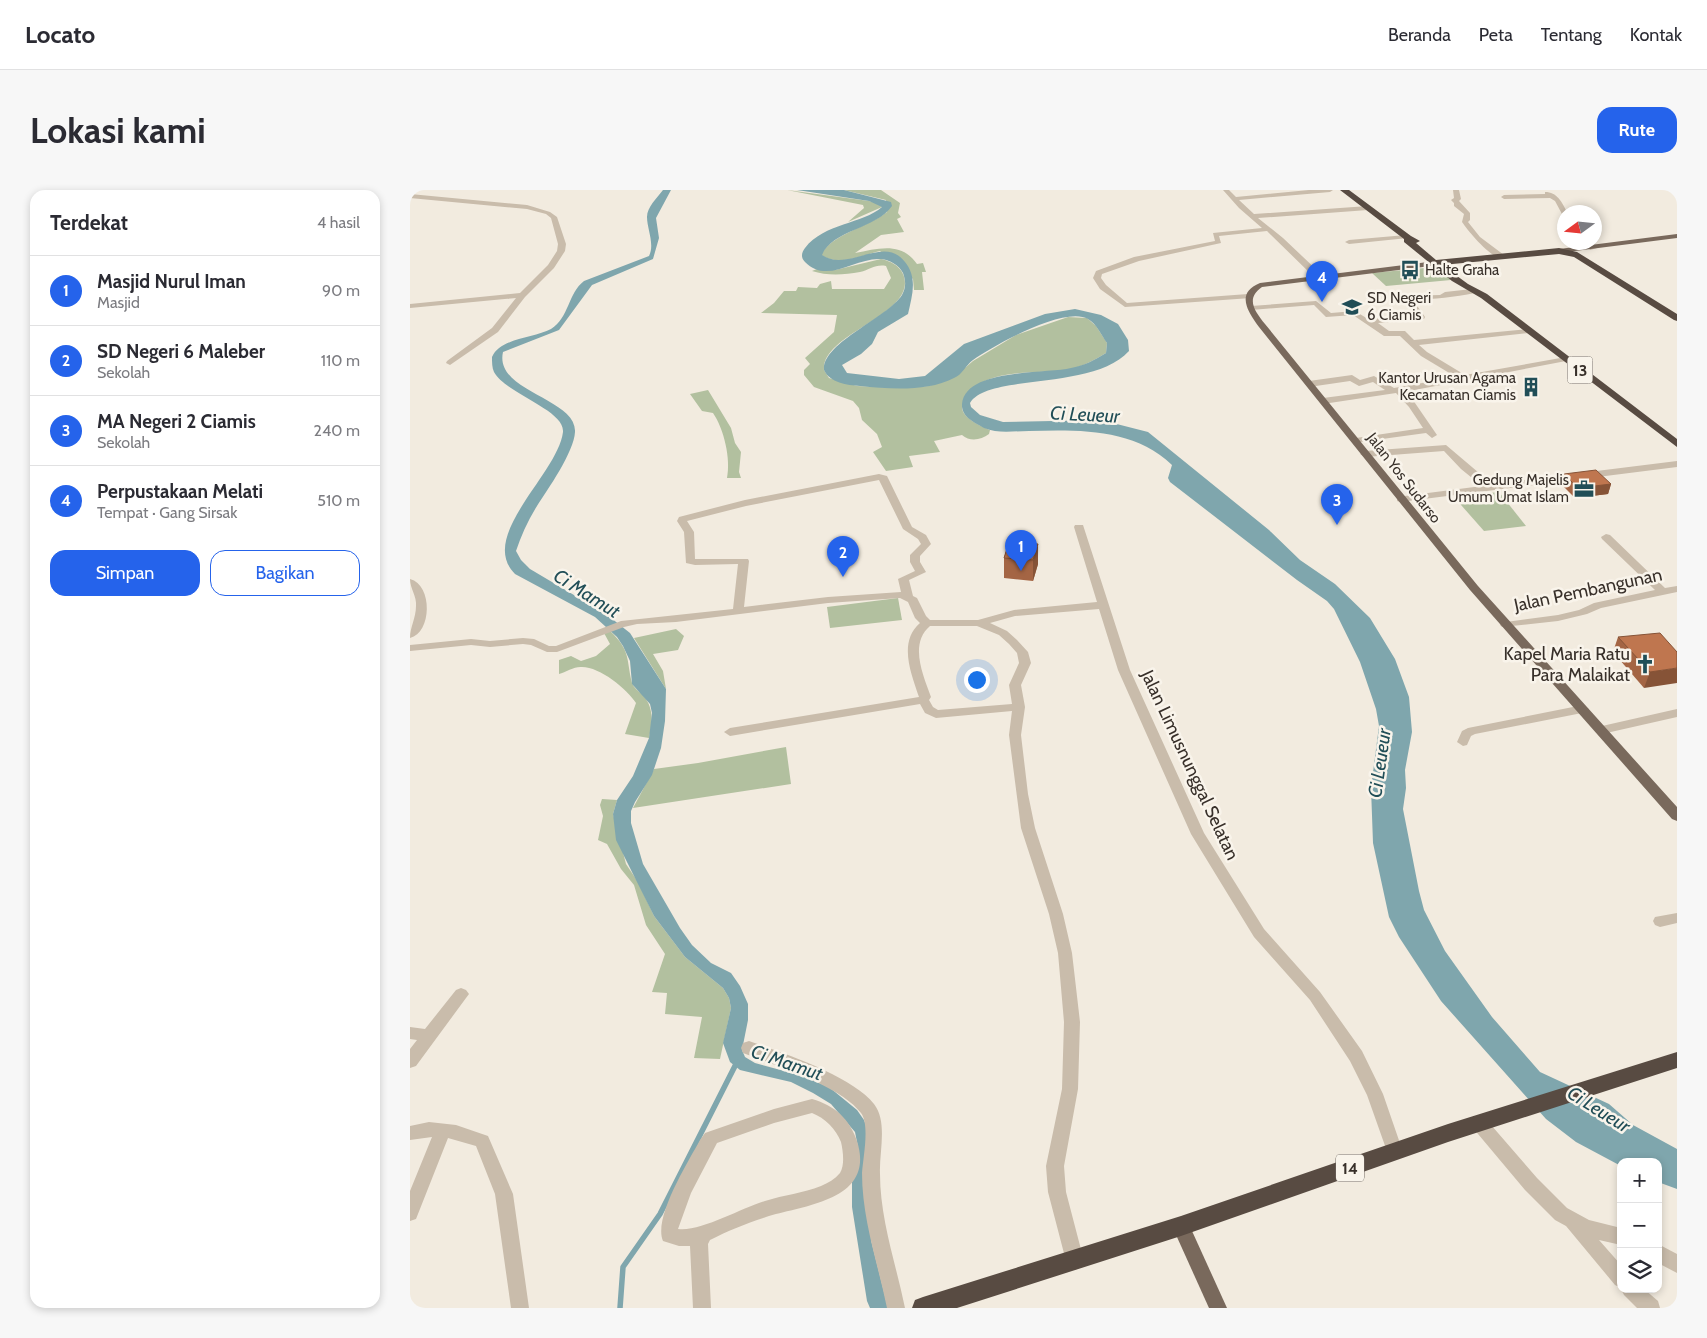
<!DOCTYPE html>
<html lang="id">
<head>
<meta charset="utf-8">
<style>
  body { margin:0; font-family:Cabin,sans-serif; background:#f7f7f7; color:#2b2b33 }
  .controls { position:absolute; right:15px; bottom:15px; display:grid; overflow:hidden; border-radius:10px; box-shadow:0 2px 8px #0003 }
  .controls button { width:45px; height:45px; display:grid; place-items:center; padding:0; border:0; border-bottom:1px solid #e1e1e2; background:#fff; color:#2b2b33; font:25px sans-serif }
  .compass { position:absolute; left:1147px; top:15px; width:45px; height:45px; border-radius:50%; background:#fff; box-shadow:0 2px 8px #0003; rotate:255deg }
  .you { position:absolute; left:566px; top:489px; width:18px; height:18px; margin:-12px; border:4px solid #fff; border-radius:50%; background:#1a73e8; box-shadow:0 0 0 8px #1a73e833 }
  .badge { display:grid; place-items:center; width:32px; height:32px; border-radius:50%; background:#2563eb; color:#fff; font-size:16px; font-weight:700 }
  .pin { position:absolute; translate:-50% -41px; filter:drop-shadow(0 1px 2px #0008) }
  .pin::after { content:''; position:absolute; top:26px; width:18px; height:15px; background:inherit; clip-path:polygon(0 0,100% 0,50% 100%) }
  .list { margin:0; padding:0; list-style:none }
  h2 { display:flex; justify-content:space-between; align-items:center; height:65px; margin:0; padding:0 20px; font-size:21px }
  h2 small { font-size:16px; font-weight:400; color:#7c7c81 }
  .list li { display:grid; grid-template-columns:32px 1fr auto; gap:15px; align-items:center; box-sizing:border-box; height:70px; padding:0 20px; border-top:1px solid #e1e1e2 }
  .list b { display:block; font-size:19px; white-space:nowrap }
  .list p { margin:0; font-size:16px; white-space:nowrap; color:#7c7c81 }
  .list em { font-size:16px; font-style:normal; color:#7c7c81 }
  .actions { display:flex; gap:10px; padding:15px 20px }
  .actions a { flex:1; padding:11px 0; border:1px solid #2563eb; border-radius:15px; text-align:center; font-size:18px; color:#2563eb }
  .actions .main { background:#2563eb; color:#fff }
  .icon { flex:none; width:28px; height:28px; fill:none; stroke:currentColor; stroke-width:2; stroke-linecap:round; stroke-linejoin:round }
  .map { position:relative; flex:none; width:1267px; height:1118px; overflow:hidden; border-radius:15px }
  header { display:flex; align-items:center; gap:30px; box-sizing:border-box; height:70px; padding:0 25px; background:#fff; border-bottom:1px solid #e1e1e2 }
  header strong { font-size:24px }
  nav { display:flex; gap:28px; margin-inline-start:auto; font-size:18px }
  .intro { display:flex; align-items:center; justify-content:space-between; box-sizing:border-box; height:120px; padding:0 30px }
  h1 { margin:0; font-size:35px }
  .button { padding:12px 22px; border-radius:15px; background:#2563eb; color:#fff; font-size:18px; font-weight:700 }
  main { display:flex; gap:30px; padding:0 30px }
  aside { flex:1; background:#fff; border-radius:15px; box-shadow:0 2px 8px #0003 }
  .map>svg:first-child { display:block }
</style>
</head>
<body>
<header>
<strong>Locato</strong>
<nav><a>Beranda</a><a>Peta</a><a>Tentang</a><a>Kontak</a></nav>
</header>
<div class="intro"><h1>Lokasi kami</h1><a class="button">Rute</a></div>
<main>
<aside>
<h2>Terdekat<small>4 hasil</small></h2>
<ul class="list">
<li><span class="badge">1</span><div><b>Masjid Nurul Iman</b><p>Masjid</p></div><em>90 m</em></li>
<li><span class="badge">2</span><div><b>SD Negeri 6 Maleber</b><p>Sekolah</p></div><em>110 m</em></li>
<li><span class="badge">3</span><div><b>MA Negeri 2 Ciamis</b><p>Sekolah</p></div><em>240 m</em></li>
<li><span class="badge">4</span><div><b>Perpustakaan Melati</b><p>Tempat · Gang Sirsak</p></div><em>510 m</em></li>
</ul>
<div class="actions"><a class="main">Simpan</a><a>Bagikan</a></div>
</aside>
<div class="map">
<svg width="1267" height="1118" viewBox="0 0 1267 1118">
  <rect width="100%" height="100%" fill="#f2ebdf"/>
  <g fill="#b2c09f">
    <path d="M 377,0 L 459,11 L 472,15 L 472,17 L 438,32 L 454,18 L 453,15 Z"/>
    <path d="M 434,0 L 471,0 L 490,13 L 488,23 L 491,27 L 487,29 L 494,42 L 471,45 L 445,63 C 468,59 491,51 507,74 L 513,73 L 516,82 L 512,82 L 514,100 L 504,100 L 503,89 L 470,61 C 453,65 429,77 411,65 C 420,45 460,36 477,22 L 476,10 Z"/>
    <path d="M 471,69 C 480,71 489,75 493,84 C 510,124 411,143 414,180 L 419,188 L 447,196 L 488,198 L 519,196 L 556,177 L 563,171 L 606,145 L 658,127 L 677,128 L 686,136 L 697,153 L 696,163 C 685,170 673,176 661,179 C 626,186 571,174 553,213 C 547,226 571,236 580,240 L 579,244 C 571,250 560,252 552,245 L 524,251 L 530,262 L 499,266 L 503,277 L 476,281 L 463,262 L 472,257 L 467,244 L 452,230 L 449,218 L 443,211 L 404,197 L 394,185 L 394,180 L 400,174 L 395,168 L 424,142 L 427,125 L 351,123 L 364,113 L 374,101 L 386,101 L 388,97 L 407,98 L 410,94 L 421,91 L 422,99 L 474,99 L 481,88 L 476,76 C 465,74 460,80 450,82 C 434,85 417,86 402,81 L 407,79 L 425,80 Z"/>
    <path d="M 1015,78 L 1031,81 L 1041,90 L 976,96 L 962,83 Z"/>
    <path d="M 298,200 L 321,238 L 325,253 L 331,262 L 329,282 L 331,288 L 317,288 C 321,269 314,239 303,223 L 292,221 L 280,204 Z"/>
    <path d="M 1089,302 L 1116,336 L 1074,341 L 1044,307 Z"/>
    <path d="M 488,408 L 492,430 L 420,438 L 417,417 Z"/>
    <path d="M 266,439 L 274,446 L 268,460 L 243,464 L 253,481 L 256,499 L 224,448 Z"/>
    <path d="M 200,441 C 221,461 216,468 222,493 C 224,498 228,501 232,504 C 244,517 243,532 239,548 L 215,544 L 226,513 C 217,499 190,477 172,477 C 165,476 156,482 149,484 L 149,470 L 161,466 L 171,471 L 186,466 L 200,454 L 194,443 Z"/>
    <path d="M 376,557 L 381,594 L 223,618 L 244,579 L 288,573 Z"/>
    <path d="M 192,609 L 207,610 L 203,624 L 216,674 L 228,692 L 244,726 L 275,767 L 313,798 L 319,808 L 321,818 L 310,869 L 284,868 L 292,827 L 255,824 L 257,803 L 242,802 L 255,764 L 236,735 L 224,695 L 211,679 L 197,654 L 188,650 L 193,626 L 190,615 Z"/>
  </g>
  <g fill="#7fa6ad">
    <path d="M 253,0 L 261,0 L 246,28 L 249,48 L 243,69 L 182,95 L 149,140 L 93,162 C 84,202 167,208 165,242 C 164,262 138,299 127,316 C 118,330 111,346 106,361 L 111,370 L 120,379 L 196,424 L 220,443 L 256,499 L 255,531 L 251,558 L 242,585 L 225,612 L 221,621 L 221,633 L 233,674 L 270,738 L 282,755 L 301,773 L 321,783 L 330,796 L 338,814 L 338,830 L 332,860 L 335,867 L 345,873 L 389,885 L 419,897 L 447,920 L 454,930 L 458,941 L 461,1050 L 478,1118 L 460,1118 L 457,1111 L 442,1017 L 442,992 L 448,957 L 445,942 L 421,914 L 403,903 L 381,892 L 330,880 L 320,872 L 313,853 L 321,818 L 319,808 L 313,798 L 275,767 L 244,726 L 206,650 L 203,624 L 207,610 L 223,586 L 239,548 L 242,523 L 240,514 L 222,494 L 220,471 L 213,456 L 207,447 L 185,427 L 105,384 C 67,346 148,284 153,242 C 155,220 96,204 84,182 C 82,178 82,172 82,167 C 90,148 124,148 141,139 C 159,128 158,103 174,91 L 239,66 C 245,54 237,39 237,27 C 237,17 247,8 253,0 Z"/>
    <path d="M 387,0 L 434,0 L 481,12 L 482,16 C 466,39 422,40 412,65 C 438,83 474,44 495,72 C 508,88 502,106 498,124 L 468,142 L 462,154 L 451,164 L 432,175 L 437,183 L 489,189 L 515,186 L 554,154 L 635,124 L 665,119 L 691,125 L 708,134 L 718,150 L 719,161 C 683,201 578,183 560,213 L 561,217 L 570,225 L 593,232 L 691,230 L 738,242 L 859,340 L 890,370 L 925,394 L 960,428 L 985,469 L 999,507 L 1002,542 L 995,580 L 996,598 L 993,619 L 1009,701 L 1014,720 L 1035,761 L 1082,827 L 1130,882 L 1199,914 L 1223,935 L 1267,959 L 1267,999 L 1248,992 L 1248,972 L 1211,972 L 1211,976 L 1166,952 L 1136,929 L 1031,811 L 989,747 L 979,727 L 963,653 L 961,598 L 969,536 L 966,519 L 950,472 L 924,419 L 917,411 L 887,390 L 760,292 L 758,288 L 762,275 C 723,238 670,240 619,241 C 604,241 588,244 574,238 C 565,233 551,227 552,214 C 555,178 636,184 661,178 C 673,176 685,170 696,163 L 697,153 C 691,145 687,134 678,129 C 655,115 583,156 563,170 C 556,175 552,185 544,188 C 517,202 480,199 450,196 C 437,195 420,193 414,180 C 412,153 477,128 492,105 C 496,98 496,91 493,83 C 489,75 480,70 471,69 C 446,67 417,95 395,72 C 390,67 392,62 395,58 C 414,33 453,34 472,17 L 459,11 Z"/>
  </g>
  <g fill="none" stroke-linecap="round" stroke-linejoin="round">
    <path stroke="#7fa6ad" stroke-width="5.5" d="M 210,1118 L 213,1077 L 250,1024 L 327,872"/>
    <g fill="#c9bcab" fill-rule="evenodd">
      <path d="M 813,0 L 819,0 L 826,7 L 899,0 L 923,0 L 920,2 L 829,10 L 844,24 L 958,16 L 961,18 L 958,20 L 848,28 L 873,48 L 911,84 L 911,88 L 905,88 L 857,41 L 809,46 L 811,53 L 729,71 L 692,84 L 691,88 L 696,95 L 717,113 L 838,104 L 841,104 L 841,108 L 715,117 L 690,99 L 683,88 L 686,81 L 724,67 L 805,51 L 803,43 L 852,38 L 829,18 Z"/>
      <path d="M 1043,0 L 1049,0 L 1051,9 L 1049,11 L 1060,23 L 1060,30 L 1058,32 L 1070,47 L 1094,65 L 1094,69 C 1081,69 1059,42 1052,32 L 1054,24 L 1044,16 L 1044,13 L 1041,10 L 1044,8 Z"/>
      <path d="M 1135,2 C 1147,2 1152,12 1157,22 L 1152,24 L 1145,11 L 1140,8 L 1094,9 L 1091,7 L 1094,5 L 1135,4 Z"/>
      <path d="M 0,4 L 117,15 L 140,22 L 147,27 L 156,54 L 155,61 L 144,78 L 115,107 L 88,142 L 40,175 L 36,173 L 37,171 L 82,138 L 106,108 L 0,118 L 0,114 L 110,103 L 138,75 L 147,61 L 148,54 L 141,28 L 136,24 L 117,19 L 0,8 Z"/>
      <path d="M 996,45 L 999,47 L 998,48 L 939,54 L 935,52 L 939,50 Z"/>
      <path d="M 1174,52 L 1181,52 L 1187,58 L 1180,60 Z"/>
      <path d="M 1062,99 L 1065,99 L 1065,103 C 1044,107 1025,109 1003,110 L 1015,127 L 1014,129 L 968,133 L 979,141 L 995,141 L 1004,150 L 1119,139 L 1123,141 L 1119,143 L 1009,155 L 1017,162 L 1055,185 L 1156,167 L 1160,169 L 1156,171 L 994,202 L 1005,213 L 1027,245 L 1022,248 L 1016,243 L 943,253 L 943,249 L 946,248 L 1013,238 L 999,217 L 986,203 L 913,214 L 909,211 L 913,208 L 975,200 L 963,192 L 949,196 L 940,191 L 899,197 L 895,194 L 899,191 L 942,185 L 950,190 L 964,186 L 984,198 L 1046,187 L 1011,166 L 990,146 L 974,146 L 943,125 L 916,127 L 904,115 L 841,120 L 837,118 L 841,116 L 906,111 L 921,123 L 945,121 L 958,129 L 962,129 L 1006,125 L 994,108 L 995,106 L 1030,105 L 1035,102 Z"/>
      <path d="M 1036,255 L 1082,294 L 1267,271 L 1267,277 L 990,312 L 987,311 L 987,307 L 1072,296 L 1051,279 L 1034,261 L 955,267 L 950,264 L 955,261 Z"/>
      <path d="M 469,284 L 477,286 L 502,337 L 516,345 L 521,354 L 510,366 L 510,372 L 516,382 L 499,390 L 503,406 L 507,408 L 516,426 L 520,430 L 568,430 L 604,420 L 687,412 L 664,337 L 665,335 L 673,335 L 720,480 L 794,643 L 854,739 L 910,802 L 952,861 L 973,904 L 993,962 L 991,967 L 985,970 L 979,967 L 957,905 L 940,871 L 900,810 L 844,747 L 781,644 L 708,480 L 689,419 L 605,426 L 580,433 L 597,441 L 607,450 L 618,462 L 621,473 L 611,495 L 615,517 L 611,545 L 618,604 L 625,638 L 653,724 L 662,763 L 670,832 L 668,899 L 654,976 L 656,1002 L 674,1071 L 671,1077 L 665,1080 L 659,1077 L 656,1071 L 638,1002 L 636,976 L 652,899 L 654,832 L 648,763 L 639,724 L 611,638 L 599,545 L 602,521 L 526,528 L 515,523 L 510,514 L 320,546 L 314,542 L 320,538 L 509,507 C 501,483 488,452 510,433 L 505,428 L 498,412 L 490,408 L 418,413 L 266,432 L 227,434 L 214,437 L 147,462 L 137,462 L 121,455 L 113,454 L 80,457 L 61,455 L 0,461 L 0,455 L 61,449 L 80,451 L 113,448 L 124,449 L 139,456 L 146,456 L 211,431 L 323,419 L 328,374 L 285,375 L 276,373 L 274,342 L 267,331 L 269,327 L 335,310 ZM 469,290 L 493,339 L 508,349 L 511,354 L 500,365 L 500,372 L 505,381 L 488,389 L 491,402 L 418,407 L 334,417 L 339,371 L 338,369 L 285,369 L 284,342 L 277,331 L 336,316 ZM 520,436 L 567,436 L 589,445 L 599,454 L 607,463 L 609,473 L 599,495 L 602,514 L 528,520 L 523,517 L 519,510 L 521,507 C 513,485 499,454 520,436 Z"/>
      <path d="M 1196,344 L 1200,345 L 1255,398 L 1267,396 L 1267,402 L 1191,418 L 1177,424 L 1148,431 L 1092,437 L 1090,435 L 1092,433 L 1096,432 L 1148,425 L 1169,420 L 1184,413 L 1245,400 L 1192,349 L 1191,347 Z"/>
      <path d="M 0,389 C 23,395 22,443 0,448 C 0,437 6,428 6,416 C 7,406 0,399 0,389 Z"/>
      <path d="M 1173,515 L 1179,519 L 1177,522 L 1065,544 L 1061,546 L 1057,555 L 1053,556 L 1047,552 L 1052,541 L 1058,538 Z"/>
      <path d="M 1267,519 L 1267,527 L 1192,544 L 1186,540 L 1192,536 Z"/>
      <path d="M 1267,723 L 1267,733 L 1250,737 L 1245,735 L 1243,731 L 1245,727 Z"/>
      <path d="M 51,798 L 56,800 L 59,804 L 56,808 L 6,876 L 0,878 L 0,859 L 7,850 L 0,849 L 0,837 L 15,839 L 46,800 Z"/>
      <path d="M 339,851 C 373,863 442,886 464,914 C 478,932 469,962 470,984 C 470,1029 486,1074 495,1118 L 477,1118 C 468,1074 452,1029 452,983 C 453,968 460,935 451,923 C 431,896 365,875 333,863 L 331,858 L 333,853 Z"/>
      <path d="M 402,909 C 425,916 439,928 447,951 C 466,1011 394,1015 356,1027 C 337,1033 317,1041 300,1050 L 298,1054 L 301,1118 L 283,1118 L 280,1056 L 269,1056 L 253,1051 C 243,1028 278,972 290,950 L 295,943 L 364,919 ZM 402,923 C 415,928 426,939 431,952 C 433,961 435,975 430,983 C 425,989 418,993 411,996 C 393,1003 374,1005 355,1011 C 331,1018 291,1042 268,1039 L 281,1003 L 307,953 L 364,933 Z"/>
      <path d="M 1069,926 L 1075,928 L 1127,988 L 1157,1018 L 1179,1030 L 1211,1038 L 1211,1055 L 1189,1050 L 1211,1075 L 1211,1098 L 1205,1095 L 1156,1036 L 1145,1030 L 1115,1000 L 1063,938 L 1061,933 L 1063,928 Z"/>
      <path d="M 19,932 L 46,935 L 78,946 L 103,1004 L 119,1118 L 101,1118 L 85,1004 L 66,956 L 38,948 L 6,1029 L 0,1031 L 0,1001 L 22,947 L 0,950 L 0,936 Z"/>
      <path d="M 1248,1054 L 1267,1064 L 1267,1083 L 1248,1073 Z"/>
      <path d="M 1211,1099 L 1234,1099 L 1248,1111 L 1250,1118 L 1227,1118 L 1214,1105 Z"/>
    </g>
    <g fill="#79695c" fill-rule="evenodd">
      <path d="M 1267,44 L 1267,48 L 1149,63 L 1145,61 L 1149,59 Z"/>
      <path d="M 1026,71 L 1030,73 L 1029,75 L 852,97 C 835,109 845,121 855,134 L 1068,396 L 1267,617 L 1267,631 L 1262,629 L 1060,400 L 849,137 C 838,122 825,103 850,93 Z"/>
      <path d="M 771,1028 L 777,1030 L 817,1118 L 799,1118 L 762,1036 L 765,1030 Z"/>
    </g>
    <g fill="#584b42" fill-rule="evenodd">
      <path d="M 930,0 L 939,0 L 1001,46 L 1010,51 L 1006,53 L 1026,70 L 1149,58 L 1167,62 L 1267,124 L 1267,131 L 1264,130 L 1164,67 L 1149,64 L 1032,75 L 1058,94 L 1077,104 L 1267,249 L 1267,257 L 1071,108 L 1042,91 L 994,52 L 994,49 Z"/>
      <path d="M 1267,862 L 1267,878 L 1038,952 L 771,1046 L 547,1118 L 502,1118 L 505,1110 L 513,1107 L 771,1026 L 1038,934 Z"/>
    </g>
  </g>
  <g fill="#a46544">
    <path d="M 1154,284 L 1201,294 L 1198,304 L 1165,308 L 1151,294 Z"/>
    <path d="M 599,352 L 628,374 L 623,391 L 594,388 L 594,368 Z"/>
    <path d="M 1208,447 L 1267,462 L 1234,498 L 1203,462 Z"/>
  </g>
  <g fill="#865337">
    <path d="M 1201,294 L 1198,304 L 1165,308 L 1168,298 Z"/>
    <path d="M 628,354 L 628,374 L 623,391 L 623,370 Z"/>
    <path d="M 1267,478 L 1267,493 L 1234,498 L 1240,482 Z"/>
  </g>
  <g fill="#bf764f" stroke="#865337">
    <path d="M 1186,280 L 1201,294 L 1168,298 L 1154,284 Z"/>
    <path d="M 599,352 L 628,354 L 623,370 L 594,368 Z"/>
    <path d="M 1250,443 L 1267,462 L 1267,478 L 1240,482 L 1208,447 Z"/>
  </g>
  <defs>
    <symbol id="bus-bare" viewBox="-9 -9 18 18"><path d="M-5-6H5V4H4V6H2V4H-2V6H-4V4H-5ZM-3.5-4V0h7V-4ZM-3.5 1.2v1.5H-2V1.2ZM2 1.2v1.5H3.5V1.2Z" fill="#214e57" stroke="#f9f4eb" stroke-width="2.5" paint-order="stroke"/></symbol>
    <symbol id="school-bare" viewBox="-9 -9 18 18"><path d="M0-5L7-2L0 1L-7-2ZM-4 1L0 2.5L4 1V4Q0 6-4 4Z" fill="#214e57" stroke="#f9f4eb" stroke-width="2.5" paint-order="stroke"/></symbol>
    <symbol id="building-bare" viewBox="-9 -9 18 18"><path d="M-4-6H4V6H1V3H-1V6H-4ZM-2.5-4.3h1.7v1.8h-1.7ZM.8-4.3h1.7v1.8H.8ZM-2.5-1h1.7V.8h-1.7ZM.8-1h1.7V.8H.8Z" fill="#214e57" stroke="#f9f4eb" stroke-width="2.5" paint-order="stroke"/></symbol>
    <symbol id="office-bare" viewBox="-9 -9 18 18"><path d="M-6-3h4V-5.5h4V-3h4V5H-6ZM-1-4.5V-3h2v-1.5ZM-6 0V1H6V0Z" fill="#214e57" stroke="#f9f4eb" stroke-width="2.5" paint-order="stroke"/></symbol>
    <symbol id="church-bare" viewBox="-9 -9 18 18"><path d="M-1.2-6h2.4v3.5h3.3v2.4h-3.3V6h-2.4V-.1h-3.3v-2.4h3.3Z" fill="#214e57" stroke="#f9f4eb" stroke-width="2.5" paint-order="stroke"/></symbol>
  </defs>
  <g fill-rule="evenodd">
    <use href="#bus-bare" x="986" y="66" width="28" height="28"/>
    <use href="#school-bare" x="928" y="103" width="28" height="28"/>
    <use href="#building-bare" x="1107" y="183" width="28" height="28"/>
    <use href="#office-bare" x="1160" y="285" width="28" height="28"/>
    <use href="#church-bare" x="1221" y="460" width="28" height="28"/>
  </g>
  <g text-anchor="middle" stroke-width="5" stroke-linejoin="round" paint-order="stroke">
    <g font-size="15" fill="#38302a" stroke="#f9f4eb" text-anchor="start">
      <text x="1015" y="85">Halte Graha</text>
      <text x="957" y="113">SD Negeri<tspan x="957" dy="17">6 Ciamis</tspan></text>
      <text x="1106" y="193" text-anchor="end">Kantor Urusan Agama<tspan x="1106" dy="17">Kecamatan Ciamis</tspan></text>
      <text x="1159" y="295" text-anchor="end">Gedung Majelis<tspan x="1159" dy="17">Umum Umat Islam</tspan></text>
    </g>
    <g font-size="15" fill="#38302a" stroke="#f9f4eb">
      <text transform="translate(994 288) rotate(52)" y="5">Jalan Yos Sudarso</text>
    </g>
    <g fill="#f9f4eb" stroke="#726b64" stroke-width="1">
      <rect x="1157.5" y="166.5" width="25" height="27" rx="4"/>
      <rect x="926" y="964.5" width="28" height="27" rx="4"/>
    </g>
    <g font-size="16" font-weight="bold" fill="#38302a">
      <text x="1170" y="186">13</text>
      <text x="940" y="984">14</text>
    </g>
    <g font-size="18" fill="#38302a" stroke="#f9f4eb">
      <text transform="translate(1178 400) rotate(-12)" y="6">Jalan Pembangunan</text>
      <text transform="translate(780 575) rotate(65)" y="6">Jalan Limusnunggal Selatan</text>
    </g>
    <g font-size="18" fill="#38302a" stroke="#f9f4eb" text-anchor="end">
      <text x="1220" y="470">Kapel Maria Ratu<tspan x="1220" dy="21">Para Malaikat</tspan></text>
    </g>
    <g font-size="19" font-style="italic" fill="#214e57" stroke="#f9f4eb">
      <text transform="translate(675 224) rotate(3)" y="7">Ci Leueur</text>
      <text transform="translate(177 403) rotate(32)" y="7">Ci Mamut</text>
      <text transform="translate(969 573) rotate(-82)" y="7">Ci Leueur</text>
      <text transform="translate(377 872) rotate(19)" y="7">Ci Mamut</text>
      <text transform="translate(1189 919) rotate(32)" y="7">Ci Leueur</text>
    </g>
  </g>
</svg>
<div class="controls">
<button>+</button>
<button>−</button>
<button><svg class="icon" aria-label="layers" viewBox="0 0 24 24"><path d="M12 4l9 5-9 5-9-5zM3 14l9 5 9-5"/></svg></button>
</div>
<svg class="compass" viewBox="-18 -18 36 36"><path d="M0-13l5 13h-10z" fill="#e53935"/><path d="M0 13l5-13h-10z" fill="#7c7c81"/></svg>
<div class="you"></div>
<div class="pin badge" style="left:611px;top:381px">1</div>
<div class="pin badge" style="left:433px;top:387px">2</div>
<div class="pin badge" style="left:927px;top:335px">3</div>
<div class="pin badge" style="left:912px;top:112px">4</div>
</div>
</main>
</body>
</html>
